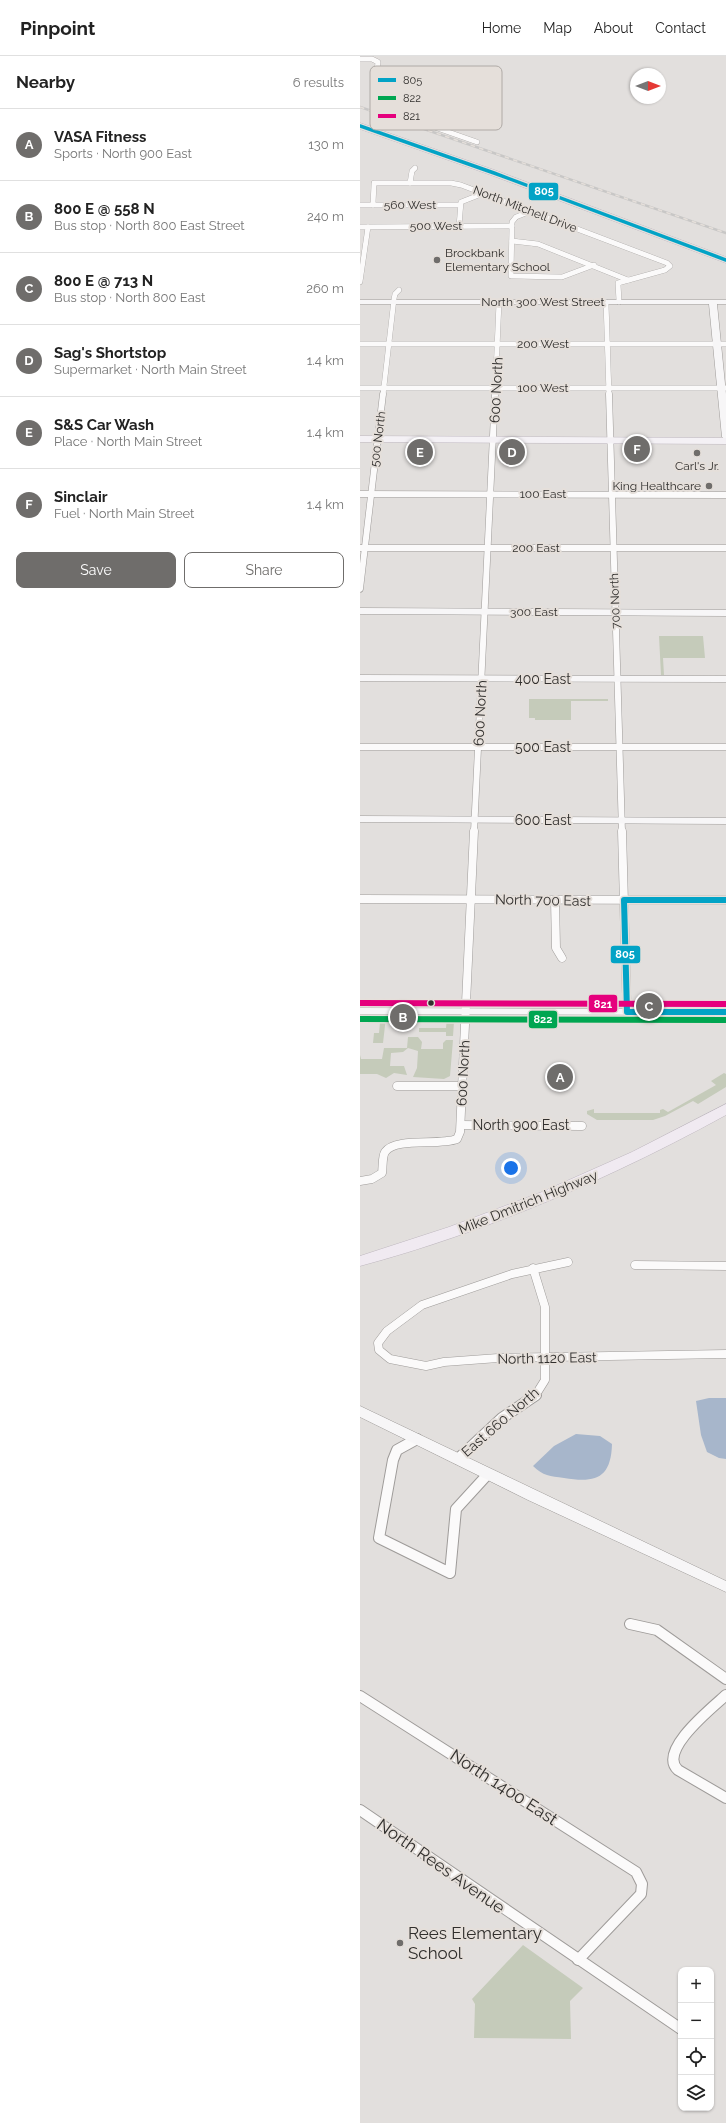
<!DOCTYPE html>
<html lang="en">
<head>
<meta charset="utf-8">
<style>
  body { margin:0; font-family:Raleway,sans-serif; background:#f6f6f6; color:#222 }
  .controls { position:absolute; right:12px; bottom:12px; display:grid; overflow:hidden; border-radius:8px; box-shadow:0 1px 3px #0004 }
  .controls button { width:36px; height:36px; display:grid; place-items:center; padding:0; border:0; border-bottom:1px solid #e0e0e0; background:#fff; color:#222; font:20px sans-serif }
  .compass { position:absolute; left:270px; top:12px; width:36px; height:36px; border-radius:50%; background:#fff; box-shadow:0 1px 3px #0004; rotate:90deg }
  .you { position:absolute; left:151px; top:1112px; width:14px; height:14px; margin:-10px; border:3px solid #fff; border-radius:50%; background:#1a73e8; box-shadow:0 0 0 6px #1a73e833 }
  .badge { display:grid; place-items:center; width:26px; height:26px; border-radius:50%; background:#6f6d6b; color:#fff; font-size:13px; font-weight:700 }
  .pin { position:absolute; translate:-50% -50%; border:2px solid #fff; box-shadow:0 1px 4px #0006 }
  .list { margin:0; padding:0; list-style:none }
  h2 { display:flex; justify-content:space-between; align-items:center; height:52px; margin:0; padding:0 16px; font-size:17px }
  h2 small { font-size:13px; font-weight:400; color:#767676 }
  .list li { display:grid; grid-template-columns:26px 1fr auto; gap:12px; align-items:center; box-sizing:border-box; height:72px; padding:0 16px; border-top:1px solid #e0e0e0 }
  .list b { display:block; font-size:15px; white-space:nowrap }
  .list p { margin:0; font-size:13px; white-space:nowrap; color:#767676 }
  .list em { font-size:13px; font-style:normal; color:#767676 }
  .actions { display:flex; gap:8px; padding:12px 16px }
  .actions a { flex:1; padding:9px 0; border:1px solid #6f6d6b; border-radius:8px; text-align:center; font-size:14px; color:#6f6d6b }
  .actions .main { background:#6f6d6b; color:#fff }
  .icon { flex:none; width:22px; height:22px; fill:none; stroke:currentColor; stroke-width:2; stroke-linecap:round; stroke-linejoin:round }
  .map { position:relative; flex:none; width:366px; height:2067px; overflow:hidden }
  header { display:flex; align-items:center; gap:24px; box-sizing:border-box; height:56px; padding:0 20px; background:#fff; border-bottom:1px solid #e0e0e0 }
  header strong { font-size:19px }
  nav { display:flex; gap:22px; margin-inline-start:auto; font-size:14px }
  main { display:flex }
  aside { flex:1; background:#fff }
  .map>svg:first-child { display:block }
</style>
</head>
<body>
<header>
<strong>Pinpoint</strong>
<nav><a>Home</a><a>Map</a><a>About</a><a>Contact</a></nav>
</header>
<main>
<aside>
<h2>Nearby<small>6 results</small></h2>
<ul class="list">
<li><span class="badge">A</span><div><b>VASA Fitness</b><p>Sports · North 900 East</p></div><em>130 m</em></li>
<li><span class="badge">B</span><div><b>800 E @ 558 N</b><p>Bus stop · North 800 East Street</p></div><em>240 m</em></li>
<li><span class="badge">C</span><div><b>800 E @ 713 N</b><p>Bus stop · North 800 East</p></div><em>260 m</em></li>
<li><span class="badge">D</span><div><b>Sag's Shortstop</b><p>Supermarket · North Main Street</p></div><em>1.4 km</em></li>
<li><span class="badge">E</span><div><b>S&amp;S Car Wash</b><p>Place · North Main Street</p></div><em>1.4 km</em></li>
<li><span class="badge">F</span><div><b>Sinclair</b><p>Fuel · North Main Street</p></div><em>1.4 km</em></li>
</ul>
<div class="actions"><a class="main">Save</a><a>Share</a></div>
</aside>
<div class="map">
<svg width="366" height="2067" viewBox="0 0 366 2067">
  <rect width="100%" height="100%" fill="#e2dfdd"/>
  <g fill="#c5cbba">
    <path d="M 299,580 L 343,580 L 345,602 L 303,602 L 304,619 L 301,619 Z"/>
    <path d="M 169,643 L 248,643 L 248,645 L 211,645 L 211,664 L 175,664 L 175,662 L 169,662 Z"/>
    <path d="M 10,961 L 26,961 L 23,987 L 13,987 L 14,977 L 19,977 L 20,966 L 14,965 L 14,963 L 10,963 Z"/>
    <path d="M 87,961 L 91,962 L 94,966 L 93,980 L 86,980 L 86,976 L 59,976 L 59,972 L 86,972 Z"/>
    <path d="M 48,981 L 58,981 L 62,986 L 61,993 L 83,993 L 83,987 L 86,984 L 93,984 L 90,1020 L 84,1023 L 53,1021 L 57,1012 L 58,995 L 48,992 L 43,996 L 31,997 L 30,1010 L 44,1010 L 47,1019 L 34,1017 L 26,1022 L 17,1018 L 0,1018 L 0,999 L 1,1003 L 22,1003 L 24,992 L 47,992 Z"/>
    <path d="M 364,1017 L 366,1018 L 366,1031 L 338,1048 L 333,1045 L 305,1060 L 293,1064 L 237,1064 L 227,1058 L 227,1055 L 234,1053 L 234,1057 L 300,1057 L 300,1054 L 303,1053 L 308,1056 L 356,1029 L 351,1025 Z"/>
    <path d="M 163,1889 L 223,1932 L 210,1945 L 211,1983 L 114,1982 L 115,1948 L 112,1943 Z"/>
  </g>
  <g fill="#a7b6cb">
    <path d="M 349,1342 L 366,1342 L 366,1403 L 359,1402 L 347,1396 L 341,1379 L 336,1345 Z"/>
    <path d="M 216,1378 L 240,1380 L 252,1388 C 251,1423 235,1427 204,1422 C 190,1420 183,1420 173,1410 L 194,1390 Z"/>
  </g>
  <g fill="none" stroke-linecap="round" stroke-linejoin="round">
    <defs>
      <g id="street-far3">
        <path d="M 0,3 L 12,3 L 18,6 L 13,44 L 17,51 L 117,86"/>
        <path d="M 50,127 L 52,115 L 55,112"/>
        <path d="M 0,149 L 100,149"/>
        <path d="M 13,149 L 14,127 L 91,127 L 101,129 L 307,207 L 310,210 L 305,214 L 258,227 L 259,246"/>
        <path d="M 171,155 L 156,161 L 152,166 L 151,220 L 202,221 L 234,209"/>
        <path d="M 99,170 L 101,146 L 124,137"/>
        <path d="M 0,171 L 152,170"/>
        <path d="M 152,185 L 178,188 L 268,224"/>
        <path d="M 0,226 L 8,171"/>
        <path d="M 246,246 L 249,339"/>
        <path d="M 0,288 L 366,288"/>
        <path d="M 0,332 L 366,332"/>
        <path d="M 23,339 L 34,243 L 35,238 L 39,234"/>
        <path d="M 135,339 L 139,246"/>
      </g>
      <g id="street-far2">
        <path d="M 249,338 L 262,776"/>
        <path d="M 0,438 L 366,439"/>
        <path d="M 0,492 L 366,492"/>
        <path d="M 0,533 L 23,338"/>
        <path d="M 0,691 L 366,691"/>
        <path d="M 114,776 L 135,338"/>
      </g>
      <g id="street-far1">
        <path d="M 262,775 L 267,956"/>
        <path d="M 0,843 L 366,844"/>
        <path d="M 195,844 L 196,892 L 202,902"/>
        <path d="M 37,1030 L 103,1030"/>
        <path d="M 101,1069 L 222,1070"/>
        <path d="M 0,1125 L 12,1123 L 22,1117 C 23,1110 22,1101 25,1096 C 35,1081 79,1090 97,1083 L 100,1076 L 114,775"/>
        <path d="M 208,1206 L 152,1218 L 62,1249 L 27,1275 L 18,1287 L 19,1294 L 30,1303 L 66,1310 L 84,1306 L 138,1302 L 366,1298"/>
        <path d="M 275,1209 L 366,1210"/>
        <path d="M 173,1212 L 185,1251 L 185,1324 L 175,1340"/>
      </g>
      <g id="street">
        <path d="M 57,1383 L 37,1394 L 33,1404 L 19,1482 L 90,1517 L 96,1453 L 128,1418"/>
        <path d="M 98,1403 L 142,1362 L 176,1339"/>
        <path d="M 270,1568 L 297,1574 L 366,1623"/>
        <path d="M 366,1639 C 353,1651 297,1695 318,1714 L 366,1742"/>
        <path d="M 0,1640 L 276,1816 L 282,1828 L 281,1838 L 218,1904"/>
        <path d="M 0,1754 L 321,1973"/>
      </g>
      <g id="secondary">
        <path d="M 0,244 L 366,244 L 366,248 L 357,248 L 366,338 L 366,384 L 362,381 L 349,248 L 0,248 Z"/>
        <path d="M 0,552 L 366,554 L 366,560 L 0,558 Z"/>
        <path d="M 0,619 L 366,620 L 366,626 L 0,625 Z"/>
        <path d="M 0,760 L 366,762 L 366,768 L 0,766 Z"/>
        <path d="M 0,952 L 366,953 L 366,959 L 0,958 Z"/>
        <path d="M 0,1350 L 366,1525 L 366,1536 L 168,1444 L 0,1361 Z"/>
      </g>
      <path id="primary" d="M 0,380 L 366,382 L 366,388 L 0,386 Z"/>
      <g id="highway">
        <path d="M 0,67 L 137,115 L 366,201 L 366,207 L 131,119 L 0,73 Z"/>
        <path d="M 366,1048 L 366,1059 C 251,1122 127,1176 0,1210 L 0,1200 L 89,1171 L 182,1136 L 272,1096 Z"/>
      </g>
    </defs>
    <use href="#street-far3" stroke="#9e9b99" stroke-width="5.5"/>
    <use href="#street-far2" stroke="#9e9b99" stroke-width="7"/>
    <use href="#street-far1" stroke="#9e9b99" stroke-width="9"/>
    <use href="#street" stroke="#9e9b99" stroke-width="12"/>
    <use href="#secondary" stroke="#9e9b99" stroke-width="1"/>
    <use href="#primary" stroke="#beb7bf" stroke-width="1"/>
    <use href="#highway" stroke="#beb7bf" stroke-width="1"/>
    <use href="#street-far3" stroke="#fbfafa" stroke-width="5"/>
    <use href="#street-far2" stroke="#fbfafa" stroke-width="6"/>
    <use href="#street-far1" stroke="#fbfafa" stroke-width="8"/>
    <use href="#street" stroke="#fbfafa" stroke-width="10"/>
    <use href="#secondary" fill="#f7f6f7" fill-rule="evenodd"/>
    <use href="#primary" fill="#f4f1f5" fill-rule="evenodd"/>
    <use href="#highway" fill="#f0eaf1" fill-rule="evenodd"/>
    <defs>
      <path id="rail" d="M 0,51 L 366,177"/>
    </defs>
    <use href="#rail" stroke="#c8c7c6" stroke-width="2.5"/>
    <use href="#rail" stroke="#e5dfda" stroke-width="1.5" stroke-dasharray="4.5" stroke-linecap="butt"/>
    <defs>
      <path id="bus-1-far1" d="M 0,70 L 134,117 L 366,204"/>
      <path id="bus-1" d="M 366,844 L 264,844 L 267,956 L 366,956"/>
      <path id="bus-2" d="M 0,963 L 366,964"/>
      <path id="bus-3" d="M 0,947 L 366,948"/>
    </defs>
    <use href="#bus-1-far1" stroke="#e5dfda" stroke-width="5.5"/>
    <use href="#bus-1" stroke="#e5dfda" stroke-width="9"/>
    <use href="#bus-2" stroke="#e5dfda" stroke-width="9"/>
    <use href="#bus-3" stroke="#e5dfda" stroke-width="9"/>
    <use href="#bus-1-far1" stroke="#02a3c6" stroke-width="3.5"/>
    <use href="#bus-1" stroke="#02a3c6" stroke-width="6"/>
    <use href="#bus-2" stroke="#00a651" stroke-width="6"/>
    <use href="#bus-3" stroke="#e5007d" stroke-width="6"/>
  </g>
  <g fill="#6f6d6b" stroke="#e5dfda" stroke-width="1.5">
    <circle cx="77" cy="204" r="4"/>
    <circle cx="337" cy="397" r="4"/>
    <circle cx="349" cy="430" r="4"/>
    <circle cx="40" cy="1887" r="4"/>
  </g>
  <circle fill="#312f2d" stroke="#e5dfda" stroke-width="1.5" cx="71" cy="947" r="3.5"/>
  <g text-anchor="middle" stroke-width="4" stroke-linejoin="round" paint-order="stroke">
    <g font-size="12" fill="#312f2d" stroke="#e5dfda">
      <text x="50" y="153">560 West</text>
      <text transform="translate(165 153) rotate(21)" y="4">North Mitchell Drive</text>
      <text x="76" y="174">500 West</text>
      <text x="183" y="250">North 300 West Street</text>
      <text x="183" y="292">200 West</text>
      <text x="183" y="336">100 West</text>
      <text transform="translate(18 383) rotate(-83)" y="4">500 North</text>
      <text x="183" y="442">100 East</text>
      <text x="176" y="496">200 East</text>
      <text transform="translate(255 545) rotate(-92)" y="4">700 North</text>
      <text x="174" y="560">300 East</text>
    </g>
    <g font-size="12" fill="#312f2d" stroke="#e5dfda" text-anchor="start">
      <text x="85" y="201">Brockbank<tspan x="85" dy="14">Elementary School</tspan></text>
      <text x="337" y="414" text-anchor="middle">Carl's Jr.</text>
      <text x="341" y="434" text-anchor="end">King Healthcare</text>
    </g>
    <g font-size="14" fill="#312f2d" stroke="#e5dfda">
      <text transform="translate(136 334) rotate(-87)" y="5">600 North</text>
      <text x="183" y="628">400 East</text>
      <text transform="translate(120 657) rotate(-87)" y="5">600 North</text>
      <text x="183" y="696">500 East</text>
      <text x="183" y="769">600 East</text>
      <text transform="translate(183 844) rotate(1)" y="5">North 700 East</text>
      <text transform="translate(103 1017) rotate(-87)" y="5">600 North</text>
      <text x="161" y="1074">North 900 East</text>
      <text transform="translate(168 1146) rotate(-22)" y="5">Mike Dmitrich Highway</text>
      <text transform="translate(187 1302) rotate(-1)" y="5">North 1120 East</text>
      <text transform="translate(140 1366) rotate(-41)" y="5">East 660 North</text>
    </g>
    <g font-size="17" fill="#312f2d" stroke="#e5dfda">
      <text transform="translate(144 1731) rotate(33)" y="6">North 1400 East</text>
      <text transform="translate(81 1810) rotate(35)" y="6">North Rees Avenue</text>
    </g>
    <g font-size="17" fill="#312f2d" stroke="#e5dfda" text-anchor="start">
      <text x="48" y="1883">Rees Elementary<tspan x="48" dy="20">School</tspan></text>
    </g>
  </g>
  <rect x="10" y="10" width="132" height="64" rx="6" fill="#e5dfda" stroke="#afaaa6" stroke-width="1"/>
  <rect x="18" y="22" width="18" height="4" fill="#02a3c6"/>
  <rect x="18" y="40" width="18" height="4" fill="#00a651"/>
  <rect x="18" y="58" width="18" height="4" fill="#e5007d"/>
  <g font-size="11" fill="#312f2d">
    <text x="43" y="28">805</text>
    <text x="43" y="46">822</text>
    <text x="43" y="64">821</text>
  </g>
  <g stroke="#e5dfda" stroke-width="1.5">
    <rect x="168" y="126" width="31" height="19" rx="4" fill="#02a3c6"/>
    <rect x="250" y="889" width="31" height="19" rx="4" fill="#02a3c6"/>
    <rect x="228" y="938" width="30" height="19" rx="4" fill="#e5007d"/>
    <rect x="168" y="954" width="30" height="19" rx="4" fill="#00a651"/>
  </g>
  <g font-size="11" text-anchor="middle" font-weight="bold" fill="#fff">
    <text x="184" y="139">805</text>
    <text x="265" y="902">805</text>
    <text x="243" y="952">821</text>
    <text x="183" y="967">822</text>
  </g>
</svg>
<div class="controls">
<button>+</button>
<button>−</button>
<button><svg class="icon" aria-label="locate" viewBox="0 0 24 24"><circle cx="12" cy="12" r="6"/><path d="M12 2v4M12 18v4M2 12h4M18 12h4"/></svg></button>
<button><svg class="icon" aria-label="layers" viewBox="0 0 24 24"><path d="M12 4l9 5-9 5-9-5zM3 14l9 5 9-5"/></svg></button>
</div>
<svg class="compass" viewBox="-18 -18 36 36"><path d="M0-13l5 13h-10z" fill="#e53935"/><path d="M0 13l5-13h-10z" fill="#767676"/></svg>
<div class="you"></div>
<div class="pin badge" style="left:200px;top:1021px">A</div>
<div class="pin badge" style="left:43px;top:961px">B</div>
<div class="pin badge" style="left:289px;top:950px">C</div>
<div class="pin badge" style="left:152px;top:396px">D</div>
<div class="pin badge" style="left:60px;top:396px">E</div>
<div class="pin badge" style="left:277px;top:393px">F</div>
</div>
</main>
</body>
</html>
